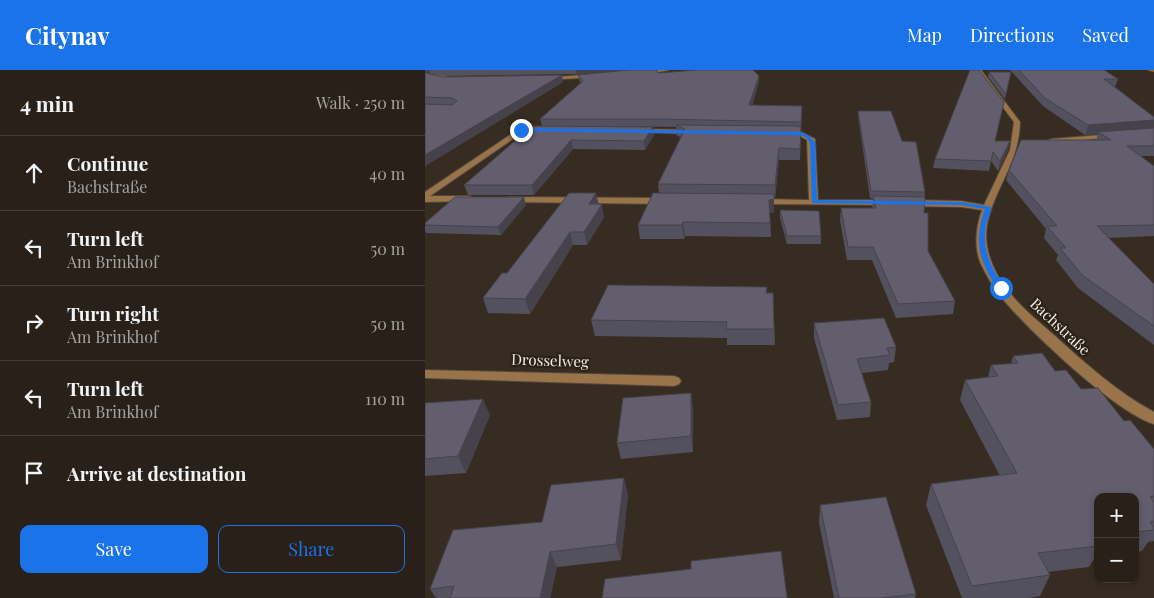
<!DOCTYPE html>
<html lang="en">
<head>
<meta charset="utf-8">
<style>
  body { margin:0; font-family:"Playfair Display",serif; background:#352e26; color:#f1f3f6 }
  .controls { position:absolute; right:15px; bottom:15px; display:grid; overflow:hidden; border-radius:10px; box-shadow:0 2px 8px #0003 }
  .controls button { width:45px; height:45px; display:grid; place-items:center; padding:0; border:0; border-bottom:1px solid #453e38; background:#292119; color:#f1f3f6; font:25px sans-serif }
  .stop { position:absolute; width:15px; height:15px; margin:-11px; border:4px solid #1a73e8; border-radius:50%; background:#fff }
  .stop.end { background:#1a73e8; border-color:#fff; box-shadow:0 1px 5px #0008 }
  .list { margin:0; padding:0; list-style:none }
  h2 { display:flex; justify-content:space-between; align-items:center; height:65px; margin:0; padding:0 20px; font-size:21px }
  h2 small { font-size:16px; font-weight:400; color:#a5a3a2 }
  .list li { display:grid; grid-template-columns:32px 1fr auto; gap:15px; align-items:center; box-sizing:border-box; height:75px; padding:0 20px; border-top:1px solid #453e38 }
  .list b { display:block; font-size:19px; white-space:nowrap }
  .list p { margin:0; font-size:16px; white-space:nowrap; color:#a5a3a2 }
  .list em { font-size:16px; font-style:normal; color:#a5a3a2 }
  .actions { display:flex; gap:10px; padding:15px 20px }
  .actions a { flex:1; padding:11px 0; border:1px solid #1a73e8; border-radius:10px; text-align:center; font-size:18px; color:#1a73e8 }
  .actions .main { background:#1a73e8; color:#fff }
  .icon { flex:none; width:28px; height:28px; fill:none; stroke:currentColor; stroke-width:2; stroke-linecap:round; stroke-linejoin:round }
  .map { position:relative; flex:none; width:729px; height:528px; overflow:hidden }
  header { display:flex; align-items:center; gap:30px; box-sizing:border-box; height:70px; padding:0 25px; background:#1a73e8; color:#fff }
  header strong { font-size:24px }
  nav { display:flex; gap:28px; margin-inline-start:auto; font-size:18px }
  main { display:flex }
  aside { flex:1; background:#292119 }
  .map>svg:first-child { display:block }
</style>
</head>
<body>
<header>
<strong>Citynav</strong>
<nav><a>Map</a><a>Directions</a><a>Saved</a></nav>
</header>
<main>
<aside>
<h2>4 min<small>Walk · 250 m</small></h2>
<ul class="list">
<li><svg class="icon" aria-label="ahead" viewBox="0 0 24 24"><path d="M12 20V5M6 11l6-6 6 6"/></svg><div><b>Continue</b><p>Bachstraße</p></div><em>40 m</em></li>
<li><svg class="icon" aria-label="left" viewBox="0 0 24 24"><path d="M17 20v-9H6M10 6l-5 5 5 5"/></svg><div><b>Turn left</b><p>Am Brinkhof</p></div><em>50 m</em></li>
<li><svg class="icon" aria-label="right" viewBox="0 0 24 24"><path d="M7 20v-9h11M14 6l5 5-5 5"/></svg><div><b>Turn right</b><p>Am Brinkhof</p></div><em>50 m</em></li>
<li><svg class="icon" aria-label="left" viewBox="0 0 24 24"><path d="M17 20v-9H6M10 6l-5 5 5 5"/></svg><div><b>Turn left</b><p>Am Brinkhof</p></div><em>110 m</em></li>
<li><svg class="icon" aria-label="arrive" viewBox="0 0 24 24"><path d="M6 21V4h12l-3 4 3 4H6"/></svg><div><b>Arrive at destination</b></div></li>
</ul>
<div class="actions"><a class="main">Save</a><a>Share</a></div>
</aside>
<div class="map">
<svg width="729" height="528" viewBox="0 0 729 528">
  <rect width="100%" height="100%" fill="#372c21"/>
  <g fill="none" stroke-linecap="round" stroke-linejoin="round">
    <path fill="#97631e" fill-rule="evenodd" d="M 723,0 L 729,0 L 729,2 L 724,1 Z"/>
    <defs>
      <g id="minor">
        <path d="M 35,0 L 45,0 L 0,12 L 0,8 Z"/>
        <path d="M 228,0 L 244,0 L 216,5 L 213,3 Z"/>
        <path d="M 550,0 L 556,0 L 595,52 C 594,94 569,118 562,155 C 559,172 564,190 573,206 C 587,230 609,248 630,266 C 661,294 692,322 729,342 L 729,354 C 691,343 603,260 577,228 C 568,217 561,205 555,192 C 549,176 551,156 557,140 L 536,137 L 484,136 L 480,133 L 484,130 L 536,131 L 559,135 L 585,80 L 589,52 Z"/>
        <path d="M 171,4 L 173,7 L 121,10 L 118,8 Z"/>
        <path d="M 94,59 L 118,58 L 121,60 L 118,62 L 98,62 L 5,126 L 44,126 L 47,127 L 47,131 L 0,132 L 0,122 Z"/>
        <path d="M 213,59 L 268,60 L 271,62 L 268,64 L 211,62 L 210,61 Z"/>
        <path d="M 361,60 L 376,62 L 390,69 L 393,130 L 464,130 L 467,131 L 467,135 L 331,134 L 331,130 L 334,129 L 384,130 L 382,70 L 373,65 L 359,63 L 358,62 Z"/>
        <path d="M 688,64 L 690,65 L 690,67 L 626,73 L 622,71 L 626,69 Z"/>
        <path d="M 84,127 L 241,128 L 245,131 L 241,134 L 81,132 L 80,130 Z"/>
        <path d="M 0,300 L 249,306 L 254,308 L 256,311 L 254,314 L 249,316 L 0,308 Z"/>
      </g>
    </defs>
    <use href="#minor" stroke="#52473d" stroke-width="2"/>
    <use href="#minor" fill="#99744a" fill-rule="evenodd"/>
  </g>
  <g fill="#54515e">
    <path d="M 0,0 L 232,0 L 233,3 L 334,6 L 334,12 L 327,36 L 377,36 L 375,90 L 354,90 L 350,128 L 349,128 L 349,142 L 345,143 L 346,167 L 260,166 L 259,169 L 215,169 L 213,155 L 234,123 L 233,114 L 256,67 L 252,66 L 251,57 L 173,56 L 228,57 L 229,65 L 220,80 L 148,79 L 109,125 L 43,125 L 39,115 L 117,56 L 115,49 L 156,13 L 155,12 L 153,5 L 195,1 L 152,4 L 20,6 L 8,5 L 18,7 L 138,12 L 0,96 Z"/>
    <path d="M 585,0 L 679,0 L 693,9 L 690,17 L 729,47 L 729,86 L 716,86 L 729,96 L 729,166 L 683,168 L 729,214 L 729,275 L 653,218 L 631,190 L 633,185 L 619,168 L 621,159 L 581,110 L 584,100 L 671,70 L 673,64 L 660,65 L 618,36 Z"/>
    <path d="M 564,2 L 586,2 L 580,29 L 563,7 Z"/>
    <path d="M 433,41 L 477,71 L 500,122 L 499,143 L 503,181 L 530,231 L 528,244 L 471,248 L 447,190 L 422,190 L 415,150 L 416,138 L 447,138 L 448,129 L 445,128 L 433,46 Z"/>
    <path d="M 570,71 L 583,80 L 573,101 L 566,91 L 564,101 L 508,98 L 510,89 Z"/>
    <path d="M 173,134 L 179,147 L 162,175 L 148,175 L 105,244 L 63,243 L 58,228 L 82,203 Z"/>
    <path d="M 101,135 L 76,165 L 1,163 L 0,160 L 0,153 Z"/>
    <path d="M 355,140 L 396,166 L 396,174 L 362,174 L 355,148 Z"/>
    <path d="M 342,217 L 342,223 L 348,223 L 350,275 L 302,275 L 302,268 L 170,266 L 166,250 Z"/>
    <path d="M 389,253 L 471,277 L 469,292 L 464,293 L 463,300 L 437,303 L 446,332 L 445,347 L 412,350 L 389,268 Z"/>
    <path d="M 588,286 L 630,301 L 699,351 L 729,379 L 729,471 L 723,472 L 717,481 L 710,482 L 710,427 L 673,427 L 673,487 L 670,487 L 664,497 L 623,502 L 625,505 L 615,526 L 604,528 L 537,528 L 501,435 L 506,414 L 575,406 L 535,330 L 540,310 L 563,307 L 566,295 L 586,294 Z"/>
    <path d="M 0,333 L 65,345 L 41,403 L 0,406 Z"/>
    <path d="M 268,338 L 268,382 L 196,389 L 192,373 Z"/>
    <path d="M 203,424 L 196,490 L 132,497 L 125,528 L 11,528 L 5,519 L 117,452 Z"/>
    <path d="M 395,435 L 491,524 L 490,528 L 409,528 L 394,453 Z"/>
  </g>
  <g fill="#45424c">
    <path d="M 1,0 L 4,0 L 6,4 L 2,8 L 0,1 Z"/>
    <path d="M 151,0 L 206,0 L 152,4 Z"/>
    <path d="M 137,5 L 138,12 L 0,96 L 0,85 Z"/>
    <path d="M 334,6 L 334,12 L 324,43 L 324,35 Z"/>
    <path d="M 729,50 L 729,59 L 673,62 L 673,64 L 660,65 L 663,55 Z"/>
    <path d="M 228,57 L 229,65 L 220,80 L 219,71 Z"/>
    <path d="M 146,70 L 148,79 L 109,125 L 107,115 Z"/>
    <path d="M 585,71 L 583,80 L 573,101 L 575,91 Z"/>
    <path d="M 354,78 L 354,90 L 350,128 L 350,115 Z"/>
    <path d="M 171,123 L 174,136 L 164,134 Z"/>
    <path d="M 349,124 L 349,142 L 345,143 L 344,130 Z"/>
    <path d="M 99,127 L 101,135 L 76,165 L 73,157 Z"/>
    <path d="M 177,134 L 179,147 L 162,175 L 159,162 Z"/>
    <path d="M 258,152 L 260,166 L 259,169 L 257,155 Z"/>
    <path d="M 145,162 L 148,175 L 105,244 L 100,229 Z"/>
    <path d="M 266,323 L 268,338 L 268,382 L 266,366 Z"/>
    <path d="M 58,329 L 65,345 L 41,403 L 33,386 Z"/>
    <path d="M 199,408 L 203,424 L 196,490 L 191,474 Z"/>
    <path d="M 125,482 L 132,497 L 125,528 L 115,528 Z"/>
  </g>
  <g fill="#625e6d" stroke="#45424c">
    <path d="M 203,0 L 232,0 L 233,3 L 272,0 L 328,0 L 334,6 L 324,35 L 377,36 L 376,52 L 234,49 L 115,49 L 158,11 L 153,5 Z"/>
    <path d="M 545,0 L 554,0 L 579,32 L 570,71 L 585,71 L 575,91 L 568,82 L 566,91 L 510,89 Z"/>
    <path d="M 594,0 L 679,0 L 693,9 L 679,9 L 729,47 L 729,50 L 663,55 L 620,28 Z"/>
    <path d="M 0,1 L 1,3 L 18,7 L 137,5 L 0,85 L 0,34 L 27,35 L 32,31 L 28,28 L 0,27 Z"/>
    <path d="M 564,2 L 586,2 L 581,24 Z"/>
    <path d="M 433,41 L 466,41 L 477,71 L 491,72 L 500,122 L 446,121 Z"/>
    <path d="M 251,55 L 373,56 L 376,58 L 375,79 L 354,78 L 350,115 L 233,114 L 260,59 Z"/>
    <path d="M 107,56 L 228,57 L 219,71 L 146,70 L 107,115 L 39,115 Z"/>
    <path d="M 729,58 L 729,76 L 702,76 L 729,96 L 729,155 L 672,156 L 729,214 L 729,256 L 657,205 L 635,178 L 641,178 L 622,156 L 632,156 L 584,100 L 596,70 L 686,70 L 673,62 Z"/>
    <path d="M 144,123 L 171,123 L 164,134 L 177,134 L 159,162 L 145,162 L 100,229 L 58,228 L 77,203 L 82,203 Z"/>
    <path d="M 228,123 L 349,124 L 349,129 L 344,130 L 345,153 L 258,152 L 257,155 L 213,155 Z"/>
    <path d="M 448,126 L 500,127 L 499,143 L 503,143 L 503,181 L 530,231 L 473,234 L 448,177 L 423,177 L 416,138 L 451,138 Z"/>
    <path d="M 30,127 L 99,127 L 73,157 L 0,155 L 0,153 Z"/>
    <path d="M 355,140 L 394,141 L 396,166 L 362,166 Z"/>
    <path d="M 183,215 L 342,217 L 341,223 L 348,223 L 349,259 L 301,259 L 302,252 L 166,250 Z"/>
    <path d="M 459,248 L 471,277 L 462,278 L 465,285 L 432,289 L 446,332 L 413,335 L 389,253 Z"/>
    <path d="M 617,283 L 630,301 L 641,300 L 656,319 L 673,318 L 699,351 L 705,350 L 729,379 L 729,426 L 725,427 L 729,432 L 729,451 L 725,452 L 729,458 L 729,460 L 710,462 L 710,427 L 673,427 L 673,467 L 670,467 L 673,471 L 673,476 L 613,483 L 625,505 L 547,516 L 506,414 L 592,403 L 540,310 L 573,306 L 566,295 L 593,293 L 588,286 Z"/>
    <path d="M 266,323 L 266,366 L 192,373 L 198,328 Z"/>
    <path d="M 58,329 L 33,386 L 0,389 L 0,333 Z"/>
    <path d="M 199,408 L 191,474 L 125,482 L 115,528 L 25,528 L 29,516 L 5,519 L 28,460 L 117,452 L 126,415 Z"/>
    <path d="M 461,427 L 491,524 L 456,528 L 414,528 L 395,435 Z"/>
    <path d="M 356,481 L 362,528 L 177,528 L 180,509 L 266,499 L 266,491 Z"/>
  </g>
  <path fill="#1a73e8" d="M 96,58 L 375,62 L 384,66 L 390,72 L 392,130 L 536,132 L 566,137 C 566,143 562,149 561,155 C 556,180 567,198 579,218 L 573,220 C 555,191 548,173 560,139 L 536,135 L 387,133 L 385,73 L 381,67 L 373,65 L 94,61 Z"/>
  <g text-anchor="middle" stroke-width="4.5" stroke-linejoin="round" paint-order="stroke">
    <g font-size="15" fill="#f6efe8" stroke="#2c2318">
      <text transform="translate(635 257) rotate(43)" y="5">Bachstraße</text>
      <text transform="translate(125 291) rotate(2)" y="5">Drosselweg</text>
    </g>
  </g>
</svg>
<div class="controls">
<button>+</button>
<button>−</button>
</div>
<div class="stop" style="left:576px;top:218px"></div>
<div class="stop end" style="left:96px;top:60px"></div>
</div>
</main>
</body>
</html>
